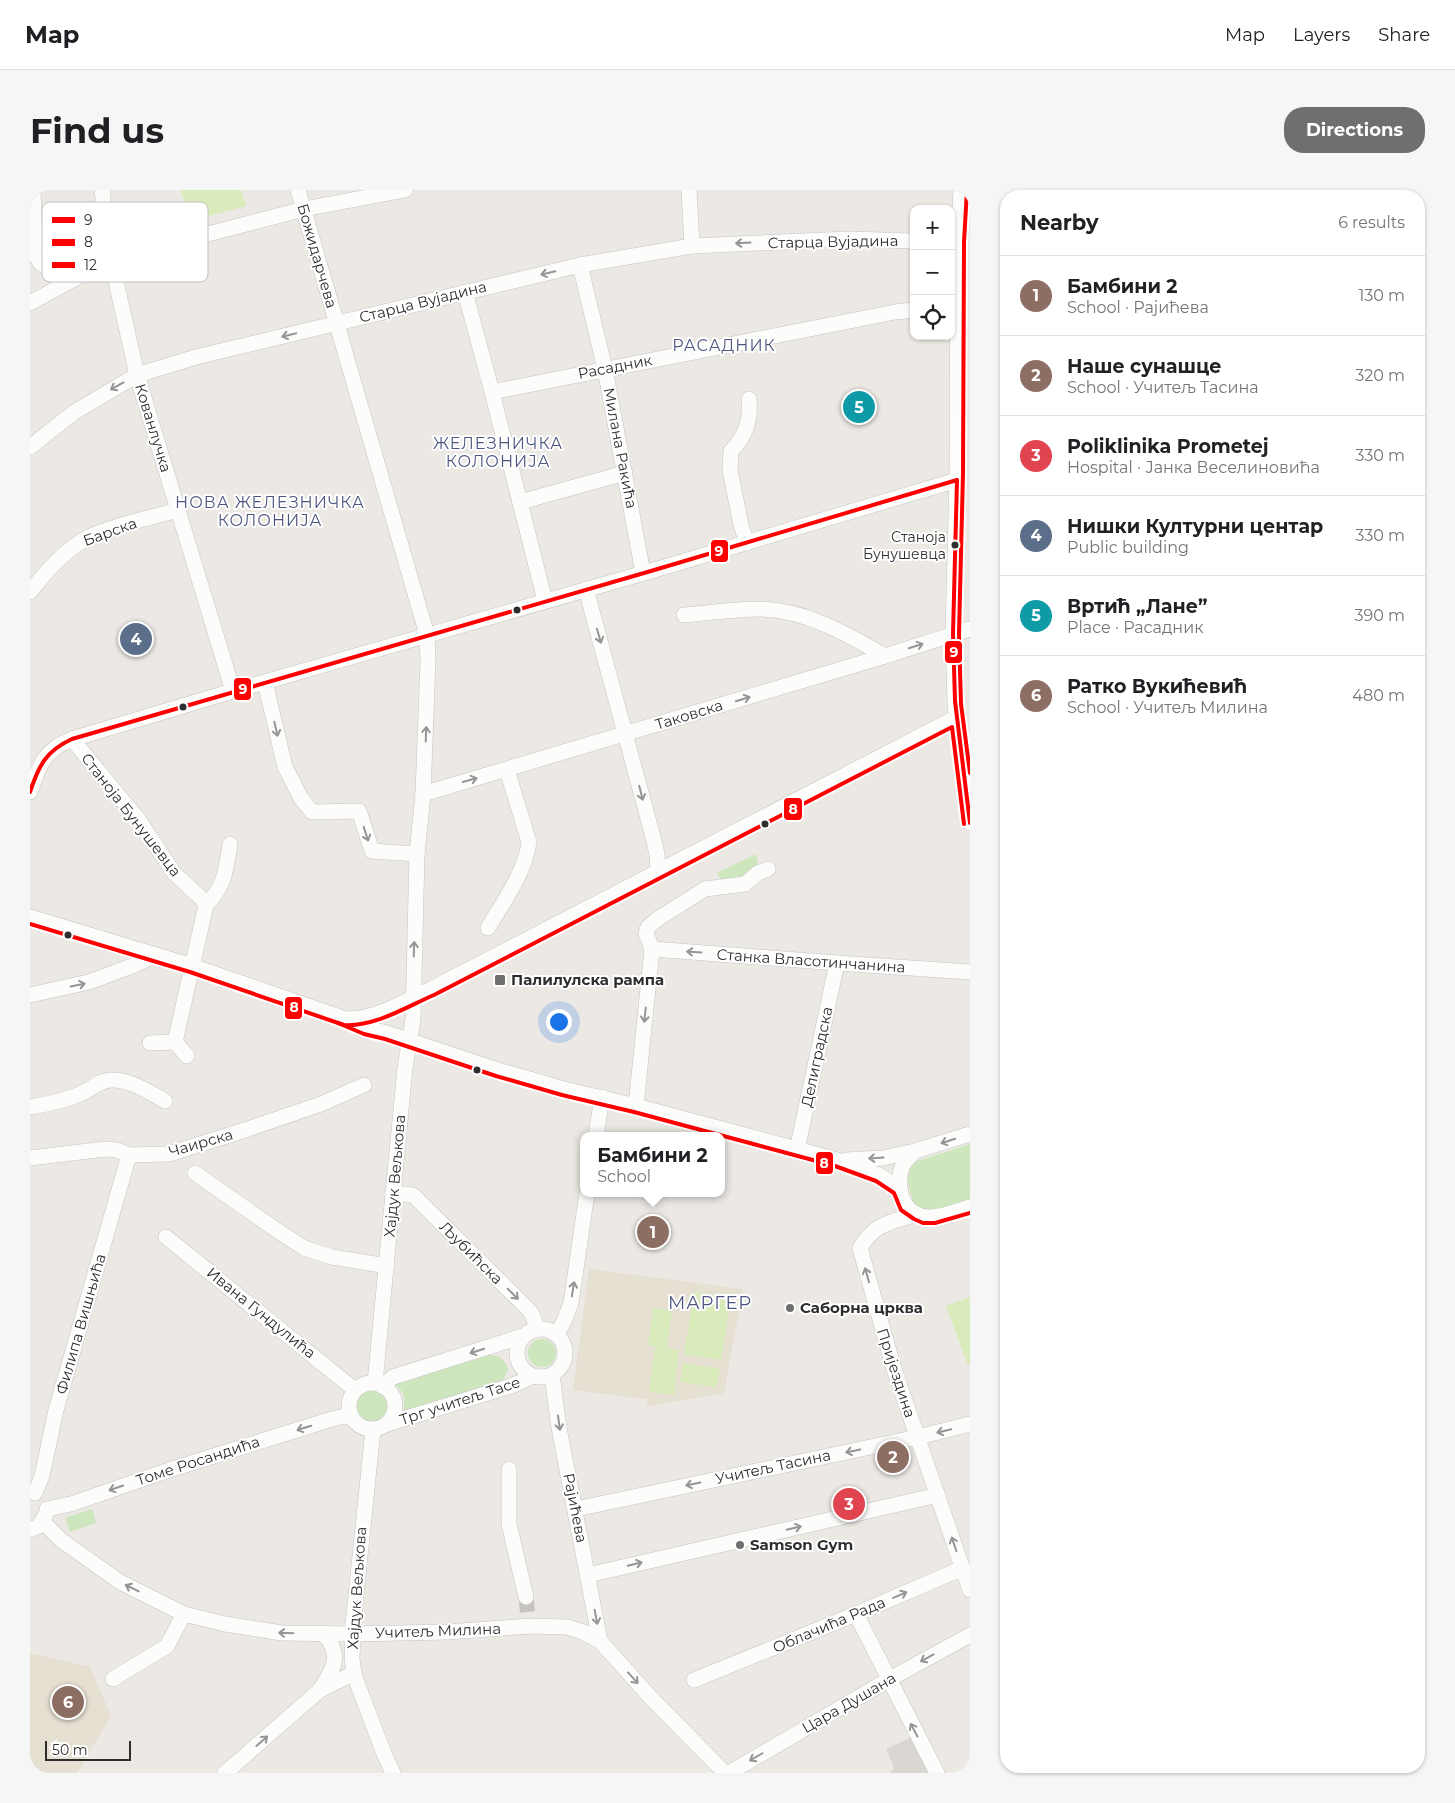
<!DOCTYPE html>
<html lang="en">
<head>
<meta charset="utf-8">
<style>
  body { margin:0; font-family:Montserrat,sans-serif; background:#f6f6f6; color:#202124 }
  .controls { position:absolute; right:15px; top:15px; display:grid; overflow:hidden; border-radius:10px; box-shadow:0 1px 4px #0004 }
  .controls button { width:45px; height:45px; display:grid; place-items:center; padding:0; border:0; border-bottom:1px solid #e0e0e0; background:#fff; color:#202124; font:25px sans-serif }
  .scale { position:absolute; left:15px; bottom:12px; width:86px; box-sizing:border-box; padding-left:5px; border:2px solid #2e2e2e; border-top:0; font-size:14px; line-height:18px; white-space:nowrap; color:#2e2e2e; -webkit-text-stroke:4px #fff; paint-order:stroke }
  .you { position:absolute; left:528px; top:831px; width:18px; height:18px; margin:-12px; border:4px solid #fff; border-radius:50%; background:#1a73e8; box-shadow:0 0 0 8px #1a73e833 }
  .badge { display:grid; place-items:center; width:32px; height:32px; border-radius:50%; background:#706f6e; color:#fff; font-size:16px; font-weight:700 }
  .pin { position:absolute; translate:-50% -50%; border:2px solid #fff; box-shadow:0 1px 5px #0006 }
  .popup { position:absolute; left:550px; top:942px; width:145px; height:65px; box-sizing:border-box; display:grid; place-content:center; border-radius:10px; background:#fff; filter:drop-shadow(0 1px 4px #0005); font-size:16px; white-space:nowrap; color:#757577 }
  .popup b { font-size:19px; color:#202124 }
  .popup::after { content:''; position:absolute; left:50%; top:100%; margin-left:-10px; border:10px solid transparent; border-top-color:#fff }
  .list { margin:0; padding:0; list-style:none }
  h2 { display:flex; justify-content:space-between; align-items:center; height:65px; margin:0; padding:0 20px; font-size:21px }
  h2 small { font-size:16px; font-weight:400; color:#757577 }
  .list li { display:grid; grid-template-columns:32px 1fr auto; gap:15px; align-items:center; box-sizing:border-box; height:80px; padding:0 20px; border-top:1px solid #e0e0e0 }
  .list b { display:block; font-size:19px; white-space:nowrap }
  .list p { margin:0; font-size:16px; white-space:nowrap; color:#757577 }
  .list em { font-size:16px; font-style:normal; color:#757577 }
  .icon { flex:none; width:28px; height:28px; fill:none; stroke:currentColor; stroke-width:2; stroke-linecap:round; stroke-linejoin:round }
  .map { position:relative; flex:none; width:940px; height:1583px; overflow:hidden; border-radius:20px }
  header { display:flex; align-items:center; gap:30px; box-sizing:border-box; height:70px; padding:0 25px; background:#fff; border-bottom:1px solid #e0e0e0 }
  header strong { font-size:24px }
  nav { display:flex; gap:28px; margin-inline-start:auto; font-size:18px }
  .intro { display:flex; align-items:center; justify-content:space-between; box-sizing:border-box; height:120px; padding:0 30px }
  h1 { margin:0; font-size:35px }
  .button { padding:12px 22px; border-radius:20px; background:#706f6e; color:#fff; font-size:18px; font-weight:700 }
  main { display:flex; gap:30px; padding:0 30px }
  aside { flex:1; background:#fff; border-radius:20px; box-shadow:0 1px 4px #0004 }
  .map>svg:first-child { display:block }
</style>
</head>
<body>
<header>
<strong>Map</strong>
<nav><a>Map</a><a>Layers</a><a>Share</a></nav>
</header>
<div class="intro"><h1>Find us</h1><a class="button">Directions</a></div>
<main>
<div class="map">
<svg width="940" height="1583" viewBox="0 0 940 1583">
  <rect width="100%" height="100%" fill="#ece8e4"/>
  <g fill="#e6e0d3">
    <path d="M 559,1079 L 713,1099 L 694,1203 L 616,1217 L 617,1209 L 543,1200 Z"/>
    <path d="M 0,1463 L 60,1477 L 81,1526 L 47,1583 L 0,1583 Z"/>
  </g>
  <g fill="#cee6be">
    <path d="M 726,664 L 728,675 C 715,691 710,689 691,690 L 687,683 Z"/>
    <path d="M 940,954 L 940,1011 L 902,1023 L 887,1020 C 880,1003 873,988 884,972 Z"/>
    <circle cx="512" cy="1163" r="14"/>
    <path d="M 458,1165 C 469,1165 476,1169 478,1180 L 473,1190 L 373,1223 C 376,1210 375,1203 365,1194 Z"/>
    <circle cx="342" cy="1217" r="20"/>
    <path d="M 62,1319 L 66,1333 L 40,1342 L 35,1328 Z"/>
  </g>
  <g fill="#d9eabb">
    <path d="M 151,0 L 211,0 L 216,16 L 160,31 Z"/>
    <path d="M 664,1102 L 701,1108 L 691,1170 L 654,1164 Z"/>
    <path d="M 940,1107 L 940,1174 L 938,1175 L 916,1116 Z"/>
    <path d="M 623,1118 L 642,1121 L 637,1158 L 649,1160 L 644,1205 L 619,1202 L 625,1157 L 628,1157 L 618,1155 Z"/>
    <path d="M 653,1173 L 690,1179 L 686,1197 L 650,1192 Z"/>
  </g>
  <path fill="#dad6d2" d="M 882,1547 L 899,1583 L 860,1583 L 864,1578 L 856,1559 Z"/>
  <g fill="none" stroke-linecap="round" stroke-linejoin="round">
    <path stroke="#c6c3c0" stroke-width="15" stroke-dasharray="15 8" stroke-linecap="butt" d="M 496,1407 L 498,1427"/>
    <defs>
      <g id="minor">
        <path d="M 3,0 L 5,48 L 4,62 L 10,73 L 20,79 L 26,80 L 42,77 L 63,67 L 81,69"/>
        <path d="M 72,0 L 81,69 L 107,185 L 203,501"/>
        <path d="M 268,0 L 397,445 L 398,470 L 393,604 L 387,664 L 383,829 L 375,878 L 345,1193"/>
        <path d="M 659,0 L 662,56"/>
        <path d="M 931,0 L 928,52 L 927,283 L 923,444 L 925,514 L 940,633"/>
        <path d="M 550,75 L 575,179 L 613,383"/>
        <path d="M 435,102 L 462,202 L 515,411"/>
        <path d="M 0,113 L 81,69 L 274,19 L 375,0"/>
        <path d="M 462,202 L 865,122 L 884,120"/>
        <path d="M 0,257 L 43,223 L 107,185 L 166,167 L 550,75 L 662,56 L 819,49 L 884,51"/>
        <path d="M 490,312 L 595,283"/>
        <path d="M 717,353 L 711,335 L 700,280 L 701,261 C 716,246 721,230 719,209"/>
        <path d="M 556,399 L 623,647 L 627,664 L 628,681"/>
        <path d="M 0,402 C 16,381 36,359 59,347 C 84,335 120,328 148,320"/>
        <path d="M 654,425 C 679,423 705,419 730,419 C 776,420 817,444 855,466"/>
        <path d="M 235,492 L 255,577 L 271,608 L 282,622 L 329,621 L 342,661 L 387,664"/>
        <path d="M 42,549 L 108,629 L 144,683 L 172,709 L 176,715"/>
        <path d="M 0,602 C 9,575 14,560 42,549 L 203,501 L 621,381 L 927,290"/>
        <path d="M 393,604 L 855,466 L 940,439"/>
        <path d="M 176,715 C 195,696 196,680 200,654"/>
        <path d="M 0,727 L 162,776 L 316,829 L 336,838 L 357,843 L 468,880 L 534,899 L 606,916 L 807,970 L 849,985 L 869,999"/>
        <path d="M 458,738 C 473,712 495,683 499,652 L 477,580"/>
        <path d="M 622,759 L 807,773 L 940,782"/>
        <path d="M 0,805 L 59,792 L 107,774 L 127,765"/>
        <path d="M 318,829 C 347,829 375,811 401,799 L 927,527"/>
        <path d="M 120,853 L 145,852"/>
        <path d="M 157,866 L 145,852 L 176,715"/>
        <path d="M 606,916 L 622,759 L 616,743 L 618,737 L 629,728 L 675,699 L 715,694 L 728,683 L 738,679"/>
        <path d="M 0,917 C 19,914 39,910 56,901 C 66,896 69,891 81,890 C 100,889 119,902 135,911"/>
        <path d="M 566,946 L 572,907"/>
        <path d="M 767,960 L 807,773"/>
        <path d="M 885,961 C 880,966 873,972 871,980 C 866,1000 874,1026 898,1027 C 911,1028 927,1021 940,1017"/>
        <path d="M 0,968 L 75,959 L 87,960 L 99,965 L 139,964 L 218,939 L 291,914 L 334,895"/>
        <path d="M 816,970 L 853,968 L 885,961 L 940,944"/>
        <path d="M 165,983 L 242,1037 L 274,1058 L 302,1067 L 357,1076"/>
        <path d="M 363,1003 L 383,1005 L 500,1121 L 503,1126 L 507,1139"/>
        <path d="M 887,1024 C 862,1032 844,1033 830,1058 L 864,1179 L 940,1400"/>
        <path d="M 136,1047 L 325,1200"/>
        <circle cx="511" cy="1163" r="24"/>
        <path d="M 527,1144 L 535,1129 L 541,1113 L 557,1003"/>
        <path d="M 522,1185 L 529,1238 L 570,1451"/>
        <circle cx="342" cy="1216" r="23"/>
        <path d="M 352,1196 L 363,1187 L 493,1146"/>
        <path d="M 357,1234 L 484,1195 L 503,1186"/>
        <path d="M 343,1240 L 323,1434 L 322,1469 L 324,1483 L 329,1498 L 355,1566 L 363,1583"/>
        <path d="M 479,1279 L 479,1334 L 496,1407"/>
        <path d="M 5,1303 L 12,1286 L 26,1220 L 99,965"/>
        <path d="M 17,1319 L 41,1314 L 139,1280 L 302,1229 L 315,1226 L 321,1227"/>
        <path d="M 546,1319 L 888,1247 L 940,1234"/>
        <path d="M 13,1332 L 31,1350 L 90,1392 L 154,1424 L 195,1434 L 252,1443 L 322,1444 L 417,1442 L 500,1436 L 537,1437 L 553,1442 L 570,1451 L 622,1509 L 695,1583"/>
        <path d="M 0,1340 L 9,1336 L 16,1324"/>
        <path d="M 558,1385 L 908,1305"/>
        <path d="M 826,1424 L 907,1583"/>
        <path d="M 83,1489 L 137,1456 L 154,1424"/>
        <path d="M 664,1490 L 826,1424 L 933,1378"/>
        <path d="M 290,1500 C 304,1478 313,1465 293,1443"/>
        <path d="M 195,1583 L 290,1500 L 324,1483"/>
        <path d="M 699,1583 L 858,1490 L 940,1445"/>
      </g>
    </defs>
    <use href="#minor" stroke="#c5c4c5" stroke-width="16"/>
    <use href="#minor" stroke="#fcfcfb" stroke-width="15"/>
    <defs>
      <g id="bus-1">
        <path d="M 927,290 L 923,444 L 925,511 L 940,633"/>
        <path d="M 0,602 C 9,575 16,561 42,549 L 621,381 L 927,290"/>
      </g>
      <g id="bus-2">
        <path d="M 0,734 L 160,782 L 314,835 C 345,837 376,817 404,805 L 922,537 L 934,634"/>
        <path d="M 308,833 L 334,844 L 355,849 L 466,886 L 532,905 L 604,922 L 805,976 L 846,991 L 864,1003 L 871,1020 L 884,1029 L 893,1033 L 905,1033 L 940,1023"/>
      </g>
      <path id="bus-3" d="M 937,0 L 934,52 L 933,283 L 929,444 L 931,514 L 940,583"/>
    </defs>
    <use href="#bus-1" stroke="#fff" stroke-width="8"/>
    <use href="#bus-2" stroke="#fff" stroke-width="8"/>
    <use href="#bus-3" stroke="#fff" stroke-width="8"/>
    <use href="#bus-1" stroke="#f00" stroke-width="4"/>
    <use href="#bus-2" stroke="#f00" stroke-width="4"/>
    <use href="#bus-3" stroke="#f00" stroke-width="4"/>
  </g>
  <defs><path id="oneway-shaft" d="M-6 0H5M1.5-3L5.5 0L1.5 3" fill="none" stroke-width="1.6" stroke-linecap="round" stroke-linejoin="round" transform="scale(1.25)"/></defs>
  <g stroke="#959594">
    <use href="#oneway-shaft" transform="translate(713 53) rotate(177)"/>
    <use href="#oneway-shaft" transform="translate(518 83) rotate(167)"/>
    <use href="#oneway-shaft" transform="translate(259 145) rotate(167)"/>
    <use href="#oneway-shaft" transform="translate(87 196) rotate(151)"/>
    <use href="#oneway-shaft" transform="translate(569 446) rotate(74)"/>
    <use href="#oneway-shaft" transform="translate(886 456) rotate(-18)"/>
    <use href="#oneway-shaft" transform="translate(713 509) rotate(-17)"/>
    <use href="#oneway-shaft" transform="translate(246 539) rotate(77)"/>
    <use href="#oneway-shaft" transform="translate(396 544) rotate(-88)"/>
    <use href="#oneway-shaft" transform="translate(440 590) rotate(-16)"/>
    <use href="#oneway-shaft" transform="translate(611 603) rotate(76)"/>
    <use href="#oneway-shaft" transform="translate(336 644) rotate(72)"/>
    <use href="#oneway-shaft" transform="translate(384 759) rotate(-88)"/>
    <use href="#oneway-shaft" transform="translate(664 762) rotate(-176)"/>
    <use href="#oneway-shaft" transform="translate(48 795) rotate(-12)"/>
    <use href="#oneway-shaft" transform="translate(615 825) rotate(96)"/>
    <use href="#oneway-shaft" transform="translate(918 951) rotate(162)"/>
    <use href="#oneway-shaft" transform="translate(846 968) rotate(176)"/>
    <use href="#oneway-shaft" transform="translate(837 1085) rotate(-106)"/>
    <use href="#oneway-shaft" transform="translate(543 1099) rotate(-81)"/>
    <use href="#oneway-shaft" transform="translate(483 1104) rotate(45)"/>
    <use href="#oneway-shaft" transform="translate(447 1161) rotate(162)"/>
    <use href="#oneway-shaft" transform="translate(529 1233) rotate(82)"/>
    <use href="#oneway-shaft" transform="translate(274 1238) rotate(163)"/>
    <use href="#oneway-shaft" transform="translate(914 1241) rotate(166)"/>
    <use href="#oneway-shaft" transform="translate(823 1261) rotate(168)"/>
    <use href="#oneway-shaft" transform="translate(663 1294) rotate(168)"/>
    <use href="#oneway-shaft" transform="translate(86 1298) rotate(161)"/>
    <use href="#oneway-shaft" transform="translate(764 1338) rotate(-13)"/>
    <use href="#oneway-shaft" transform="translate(924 1354) rotate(-109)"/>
    <use href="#oneway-shaft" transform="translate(605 1374) rotate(-13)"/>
    <use href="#oneway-shaft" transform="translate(102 1398) rotate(-154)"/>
    <use href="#oneway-shaft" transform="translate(870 1405) rotate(-23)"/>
    <use href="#oneway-shaft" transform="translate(566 1427) rotate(79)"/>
    <use href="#oneway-shaft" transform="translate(256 1443) rotate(-178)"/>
    <use href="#oneway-shaft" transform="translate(897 1468) rotate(151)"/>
    <use href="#oneway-shaft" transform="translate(603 1488) rotate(48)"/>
    <use href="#oneway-shaft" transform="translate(884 1540) rotate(-118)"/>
    <use href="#oneway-shaft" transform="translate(232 1551) rotate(-41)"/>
    <use href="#oneway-shaft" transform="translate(726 1567) rotate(150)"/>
  </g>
  <g fill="#2e2e2e" stroke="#fff" stroke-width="2">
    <circle cx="925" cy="355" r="4.5"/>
    <circle cx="487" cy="420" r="4.5"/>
    <circle cx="153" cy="517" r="4.5"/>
    <circle cx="735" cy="634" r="4.5"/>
    <circle cx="38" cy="745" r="4.5"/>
    <circle cx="447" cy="880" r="4.5"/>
  </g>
  <g fill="#706f6e" stroke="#fff" stroke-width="2">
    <rect x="464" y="784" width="12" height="12" rx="2.5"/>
    <circle cx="760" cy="1118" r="5"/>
    <circle cx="710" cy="1355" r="5"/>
  </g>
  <g text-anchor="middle" stroke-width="4" stroke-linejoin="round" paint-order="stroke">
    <g font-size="14" fill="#2e2e2e" stroke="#fff" text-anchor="end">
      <text x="916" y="352">Станоја<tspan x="916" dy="17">Бунушевца</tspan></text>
    </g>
    <g font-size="15" fill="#2e2e2e" stroke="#fff">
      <text transform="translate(803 52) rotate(-1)" y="5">Старца Вујадина</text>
      <text transform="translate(287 66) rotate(74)" y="5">Божидарчева</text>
      <text transform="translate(393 112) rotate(-14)" y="5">Старца Вујадина</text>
      <text transform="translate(585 177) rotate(-11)" y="5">Расадник</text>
      <text transform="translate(123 238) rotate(73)" y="5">Кованлучка</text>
      <text transform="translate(590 258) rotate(79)" y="5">Милана Ракића</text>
      <text transform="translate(80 342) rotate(-20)" y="5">Барска</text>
      <text transform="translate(659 525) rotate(-17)" y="5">Таковска</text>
      <text transform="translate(101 625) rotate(52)" y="5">Станоја Бунушевца</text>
      <text transform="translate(781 771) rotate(4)" y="5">Станка Власотинчанина</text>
      <text transform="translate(787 867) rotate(-78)" y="5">Делиградска</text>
      <text transform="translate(171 953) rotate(-16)" y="5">Чаирска</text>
      <text transform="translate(365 986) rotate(-85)" y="5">Хајдук Вељкова</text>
      <text transform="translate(441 1063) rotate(45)" y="5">Љубићска</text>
      <text transform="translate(231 1123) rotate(39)" y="5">Ивана Гундулића</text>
      <text transform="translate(51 1134) rotate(-74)" y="5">Филипа Вишњића</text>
      <text transform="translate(866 1183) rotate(72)" y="5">Пријездина</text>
      <text transform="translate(430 1211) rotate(-18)" y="5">Трг учитељ Тасе</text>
      <text transform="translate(168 1271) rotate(-18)" y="5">Томе Росандића</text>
      <text transform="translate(743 1277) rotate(-12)" y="5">Учитељ Тасина</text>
      <text transform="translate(545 1318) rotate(79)" y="5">Рајићева</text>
      <text transform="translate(327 1398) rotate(-86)" y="5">Хајдук Вељкова</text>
      <text transform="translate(799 1435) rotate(-23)" y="5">Облачића Рада</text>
      <text transform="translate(408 1441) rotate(-2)" y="5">Учитељ Милина</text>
      <text transform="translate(819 1513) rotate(-30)" y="5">Цара Душана</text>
    </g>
    <g font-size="15" font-weight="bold" fill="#2e2e2e" stroke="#fff" text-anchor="start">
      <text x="481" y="795">Палилулска рампа</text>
      <text x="770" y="1123">Саборна црква</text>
      <text x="720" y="1360">Samson Gym</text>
    </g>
    <g font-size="16" letter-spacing="1" fill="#4d5680" stroke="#fff">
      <text x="694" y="161">РАСАДНИК</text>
      <text x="468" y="259">ЖЕЛЕЗНИЧКА<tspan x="468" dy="18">КОЛОНИЈА</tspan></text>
      <text x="240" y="318">НОВА ЖЕЛЕЗНИЧКА<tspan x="240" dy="18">КОЛОНИЈА</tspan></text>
    </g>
    <g font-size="18" letter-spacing="1" fill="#4d5680" stroke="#fff">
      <text x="680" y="1119">МАРГЕР</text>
    </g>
  </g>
  <rect x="12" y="12" width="166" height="80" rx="8" fill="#fff" stroke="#c0c0c0" stroke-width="1"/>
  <rect x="22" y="27" width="23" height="6" fill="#f00"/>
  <rect x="22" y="49" width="23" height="7" fill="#f00"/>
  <rect x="22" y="72" width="23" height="6" fill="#f00"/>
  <g font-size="14" fill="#2e2e2e">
    <text x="54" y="35">9</text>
    <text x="54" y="57">8</text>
    <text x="54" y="80">12</text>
  </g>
  <g stroke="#fff" stroke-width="2">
    <rect x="680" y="349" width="19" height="24" rx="5" fill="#f00"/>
    <rect x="914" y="450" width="19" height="24" rx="5" fill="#f00"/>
    <rect x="203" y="487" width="19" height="24" rx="5" fill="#f00"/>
    <rect x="753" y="607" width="20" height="24" rx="5" fill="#f00"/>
    <rect x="254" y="806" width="19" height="24" rx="5" fill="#f00"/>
    <rect x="785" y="961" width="19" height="24" rx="5" fill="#f00"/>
  </g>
  <g font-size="14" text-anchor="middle" font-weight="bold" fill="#fff">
    <text x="689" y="366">9</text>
    <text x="924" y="467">9</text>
    <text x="213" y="504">9</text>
    <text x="763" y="624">8</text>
    <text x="264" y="822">8</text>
    <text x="794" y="978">8</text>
  </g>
</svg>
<div class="controls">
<button>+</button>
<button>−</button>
<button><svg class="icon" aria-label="locate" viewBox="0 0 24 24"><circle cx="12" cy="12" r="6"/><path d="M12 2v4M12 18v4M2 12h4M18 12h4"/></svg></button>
</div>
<div class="scale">50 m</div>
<div class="you"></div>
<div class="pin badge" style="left:623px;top:1042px;background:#8d6e63">1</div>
<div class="popup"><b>Бамбини 2</b>School</div>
<div class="pin badge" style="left:863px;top:1267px;background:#8d6e63">2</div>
<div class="pin badge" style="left:819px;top:1314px;background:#e0444e">3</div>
<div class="pin badge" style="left:106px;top:449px;background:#5c6f8a">4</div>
<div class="pin badge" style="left:829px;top:217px;background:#0f9aa8">5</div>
<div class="pin badge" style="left:38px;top:1512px;background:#8d6e63">6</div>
</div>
<aside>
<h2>Nearby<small>6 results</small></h2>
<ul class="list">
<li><span class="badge" style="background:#8d6e63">1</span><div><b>Бамбини 2</b><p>School · Рајићева</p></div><em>130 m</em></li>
<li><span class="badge" style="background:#8d6e63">2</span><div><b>Наше сунашце</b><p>School · Учитељ Тасина</p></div><em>320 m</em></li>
<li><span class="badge" style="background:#e0444e">3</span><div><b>Poliklinika Prometej</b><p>Hospital · Јанка Веселиновића</p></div><em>330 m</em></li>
<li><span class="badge" style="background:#5c6f8a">4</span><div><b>Нишки Културни центар</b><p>Public building</p></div><em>330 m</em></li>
<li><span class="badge" style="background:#0f9aa8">5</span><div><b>Вртић „Лане”</b><p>Place · Расадник</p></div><em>390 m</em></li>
<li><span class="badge" style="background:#8d6e63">6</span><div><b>Ратко Вукићевић</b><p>School · Учитељ Милина</p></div><em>480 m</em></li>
</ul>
</aside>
</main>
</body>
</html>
